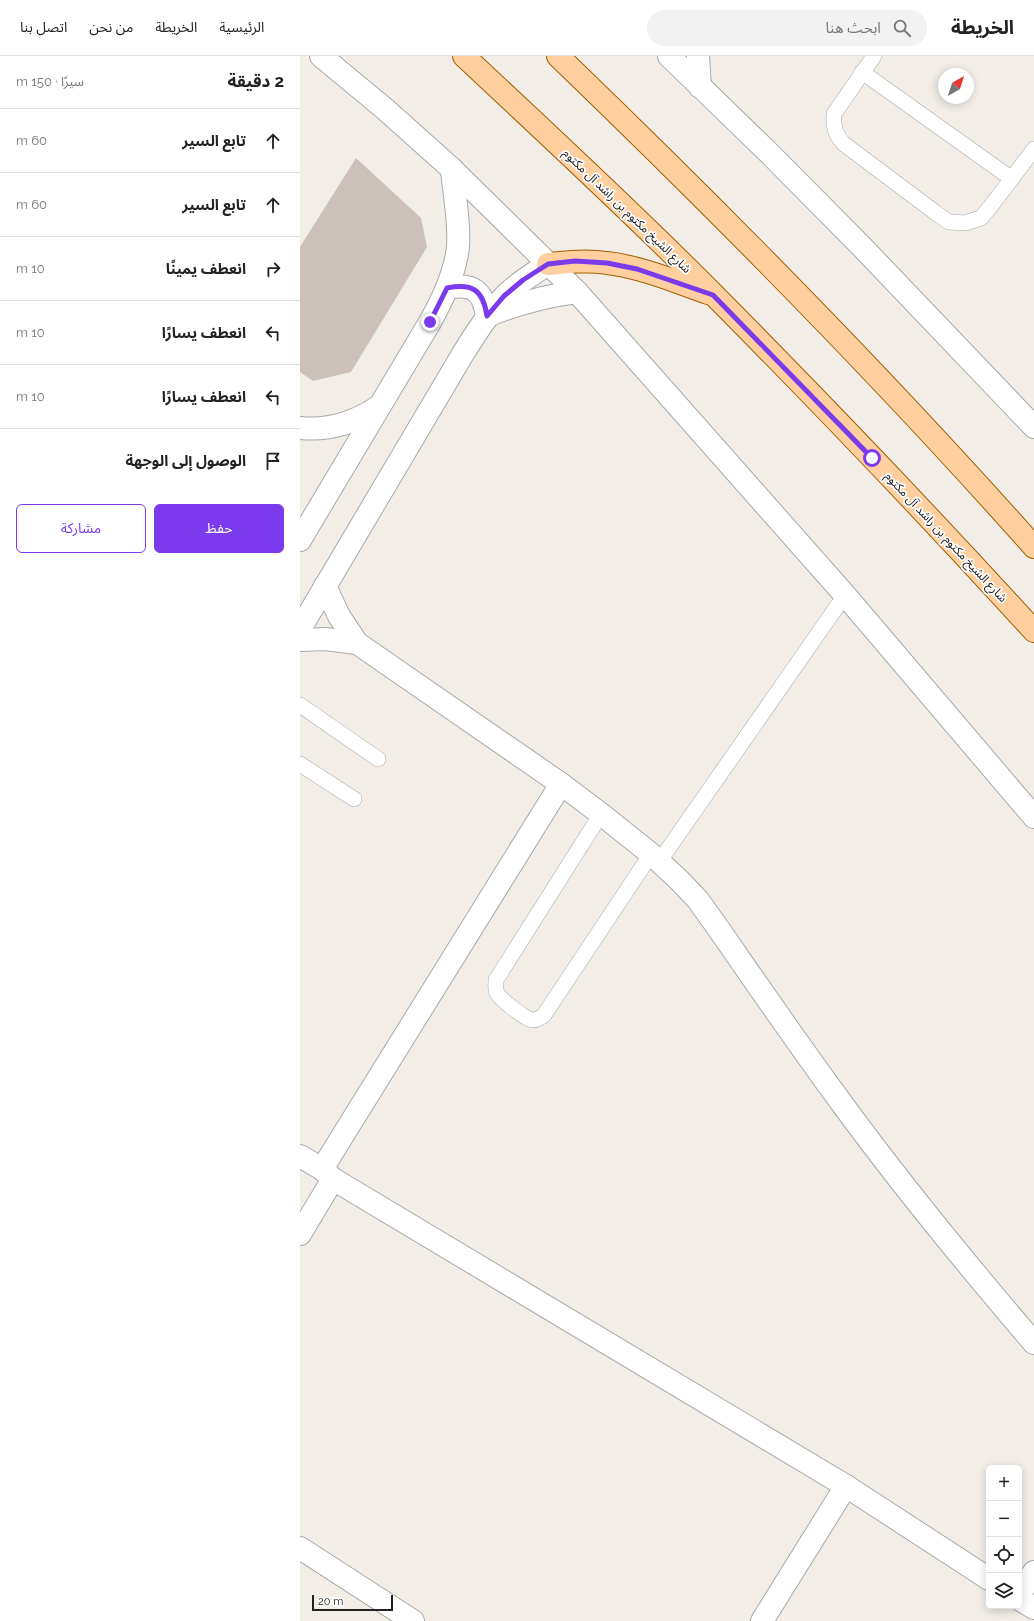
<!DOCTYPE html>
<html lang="ar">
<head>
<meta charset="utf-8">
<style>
  body { margin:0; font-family:Raleway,"Noto Sans Arabic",sans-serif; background:#f2f2f2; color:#222; direction:rtl }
  .controls { position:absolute; right:12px; bottom:12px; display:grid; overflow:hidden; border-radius:6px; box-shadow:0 2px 10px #0003 }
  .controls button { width:36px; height:36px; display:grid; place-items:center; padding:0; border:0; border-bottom:1px solid #e0e0e0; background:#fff; color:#222; font:20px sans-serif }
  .compass { position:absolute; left:638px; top:12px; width:36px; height:36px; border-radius:50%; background:#fff; box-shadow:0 2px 10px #0003; rotate:39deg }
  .scale { position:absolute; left:12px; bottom:10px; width:81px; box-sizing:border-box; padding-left:4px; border:2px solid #212121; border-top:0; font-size:11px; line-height:14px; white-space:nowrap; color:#212121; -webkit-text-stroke:3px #fff; paint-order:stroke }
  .stop { position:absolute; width:12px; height:12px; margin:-9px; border:3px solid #7c3aed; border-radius:50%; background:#fff }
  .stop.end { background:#7c3aed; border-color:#fff; box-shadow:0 1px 4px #0008 }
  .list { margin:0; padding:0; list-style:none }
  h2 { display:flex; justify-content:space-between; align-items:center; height:52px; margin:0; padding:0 16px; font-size:17px }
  h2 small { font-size:13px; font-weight:400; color:#767676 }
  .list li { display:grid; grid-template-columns:26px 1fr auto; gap:12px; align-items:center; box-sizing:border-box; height:64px; padding:0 16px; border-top:1px solid #e0e0e0 }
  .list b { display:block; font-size:15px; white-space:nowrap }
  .list em { font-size:13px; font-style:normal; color:#767676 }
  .actions { display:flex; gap:8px; padding:12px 16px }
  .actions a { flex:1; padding:9px 0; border:1px solid #7c3aed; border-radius:6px; text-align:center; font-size:14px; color:#7c3aed }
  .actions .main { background:#7c3aed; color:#fff }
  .icon { flex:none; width:22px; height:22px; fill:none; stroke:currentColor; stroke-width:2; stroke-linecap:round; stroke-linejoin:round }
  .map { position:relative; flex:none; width:734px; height:1565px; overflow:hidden; direction:ltr }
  header { display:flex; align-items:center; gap:24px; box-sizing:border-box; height:56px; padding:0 20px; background:#fff; border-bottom:1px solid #e0e0e0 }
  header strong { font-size:19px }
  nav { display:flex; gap:22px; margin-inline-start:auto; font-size:14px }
  .search { width:280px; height:36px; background:#f2f2f2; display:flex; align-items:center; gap:10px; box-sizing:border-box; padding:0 14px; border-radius:22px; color:#767676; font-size:15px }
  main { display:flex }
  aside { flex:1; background:#fff }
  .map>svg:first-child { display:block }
</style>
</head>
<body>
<header>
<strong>الخريطة</strong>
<div class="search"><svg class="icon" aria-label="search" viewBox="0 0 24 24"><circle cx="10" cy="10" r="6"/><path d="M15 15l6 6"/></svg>ابحث هنا</div>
<nav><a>الرئيسية</a><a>الخريطة</a><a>من نحن</a><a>اتصل بنا</a></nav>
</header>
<main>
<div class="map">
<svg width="734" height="1565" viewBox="0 0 734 1565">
  <rect width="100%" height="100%" fill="#f2eee7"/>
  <path fill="#cbc0ba" d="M 56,102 L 121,162 L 127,191 L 51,316 L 13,325 L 0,316 L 0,191 Z"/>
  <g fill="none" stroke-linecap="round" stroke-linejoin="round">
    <defs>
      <g id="service">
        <path d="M 574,0 L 534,58 C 533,71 535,78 544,88 L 636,157 L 649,166 L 665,167 L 681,162 L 691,150 L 734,93"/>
        <path d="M 562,16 L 712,123"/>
        <path d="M 0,649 L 78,703"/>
        <path d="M 0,708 L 54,743"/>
        <path d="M 301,758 L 196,924 C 196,928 195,933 197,937 C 200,943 226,964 233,964 C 237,964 240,962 244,959 L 351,798"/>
        <path d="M 359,806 L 545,539"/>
      </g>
      <g id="minor">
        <path d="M 369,0 L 472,100 L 565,194 L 734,371"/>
        <path d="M 398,0 L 400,31"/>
        <path d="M 147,232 C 172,227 183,234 187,260"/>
        <path d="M 0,372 C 29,375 54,367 78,351"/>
        <path d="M 0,484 L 130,266 C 143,243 155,218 158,191 C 160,166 154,138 152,113"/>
        <path d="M 25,530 L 39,560 L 57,587 L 261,728 L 301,758 L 351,798 L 379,824 L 398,844 L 418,872 C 459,931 500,991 543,1049 C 603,1131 668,1210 734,1287"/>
        <path d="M 0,573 L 164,296 C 176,277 188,258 204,241 C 217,227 233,218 248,208"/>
        <path d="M 0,584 L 25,583 L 57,587"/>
        <path d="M 0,1100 L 22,1113 L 33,1123 L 546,1430 L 689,1523"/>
        <path d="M 22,1113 L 261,728"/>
        <path d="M 0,1178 L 33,1123"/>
        <path d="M 0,1492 L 113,1565"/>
        <path d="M 719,1539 L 734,1516"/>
        <path d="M 719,1543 L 734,1552"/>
        <path d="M 462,1565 L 546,1430"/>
      </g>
      <g id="tertiary">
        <path d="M 21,0 L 85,53 L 152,113 L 277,236 L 545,539 L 734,761"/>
        <path d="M 187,260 C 216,248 245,240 277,236"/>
      </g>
      <g id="primary">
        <path d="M 164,0 C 248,79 333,157 414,239 C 523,349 630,461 734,575"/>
        <path d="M 258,0 C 422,158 583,321 734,491"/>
        <path d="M 248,208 C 268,206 288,204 307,207 C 342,211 376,226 408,237"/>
      </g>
    </defs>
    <use href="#service" stroke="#a8a8a8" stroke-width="16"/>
    <use href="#minor" stroke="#a8a8a8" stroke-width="24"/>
    <use href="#tertiary" stroke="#a8a8a8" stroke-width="24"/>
    <use href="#primary" stroke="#9e6000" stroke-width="24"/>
    <use href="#service" stroke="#fff" stroke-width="15"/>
    <use href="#minor" stroke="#fff" stroke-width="22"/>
    <use href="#tertiary" stroke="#fff" stroke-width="22"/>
    <use href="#primary" stroke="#ffcf9f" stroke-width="22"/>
  </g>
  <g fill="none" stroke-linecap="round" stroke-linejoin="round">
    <path stroke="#7c3aed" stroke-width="5" d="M 130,266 L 147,232 C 173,227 183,234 187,260 L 204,240 L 223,224 L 248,208 L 275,205 L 307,207 L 337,213 L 413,239 L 572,402"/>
  </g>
  <g text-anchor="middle" stroke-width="3.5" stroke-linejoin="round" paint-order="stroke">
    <g font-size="12" fill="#212121" stroke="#fff">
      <text transform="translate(327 155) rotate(44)" y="4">شارع الشيخ مكتوم بن راشد آل مكتوم</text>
      <text transform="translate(646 481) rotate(47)" y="4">شارع الشيخ مكتوم بن راشد آل مكتوم</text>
    </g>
  </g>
</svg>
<div class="controls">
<button>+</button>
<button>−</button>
<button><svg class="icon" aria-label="locate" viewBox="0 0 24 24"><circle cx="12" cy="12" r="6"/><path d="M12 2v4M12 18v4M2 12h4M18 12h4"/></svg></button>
<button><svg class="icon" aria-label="layers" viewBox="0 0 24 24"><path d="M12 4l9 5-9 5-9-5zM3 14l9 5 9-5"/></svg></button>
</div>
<svg class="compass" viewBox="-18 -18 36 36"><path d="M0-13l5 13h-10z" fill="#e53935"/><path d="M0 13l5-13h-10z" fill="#767676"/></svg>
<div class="scale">20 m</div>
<div class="stop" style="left:572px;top:402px"></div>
<div class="stop end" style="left:130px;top:266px"></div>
</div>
<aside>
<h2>2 دقيقة<small>سيرًا · 150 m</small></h2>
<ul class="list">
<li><svg class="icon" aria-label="ahead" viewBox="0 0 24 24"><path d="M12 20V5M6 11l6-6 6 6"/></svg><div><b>تابع السير</b></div><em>60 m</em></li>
<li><svg class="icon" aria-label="ahead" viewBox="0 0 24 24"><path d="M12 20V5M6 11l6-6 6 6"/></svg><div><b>تابع السير</b></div><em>60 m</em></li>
<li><svg class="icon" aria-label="right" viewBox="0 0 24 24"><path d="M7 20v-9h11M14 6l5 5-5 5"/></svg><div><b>انعطف يمينًا</b></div><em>10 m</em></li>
<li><svg class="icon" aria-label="left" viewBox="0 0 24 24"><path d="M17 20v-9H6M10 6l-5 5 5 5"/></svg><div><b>انعطف يسارًا</b></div><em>10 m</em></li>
<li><svg class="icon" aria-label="left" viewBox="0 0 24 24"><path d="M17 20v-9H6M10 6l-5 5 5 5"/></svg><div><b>انعطف يسارًا</b></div><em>10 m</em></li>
<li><svg class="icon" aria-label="arrive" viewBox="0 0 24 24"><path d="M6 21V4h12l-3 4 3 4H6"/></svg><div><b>الوصول إلى الوجهة</b></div></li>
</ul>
<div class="actions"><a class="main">حفظ</a><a>مشاركة</a></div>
</aside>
</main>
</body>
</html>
